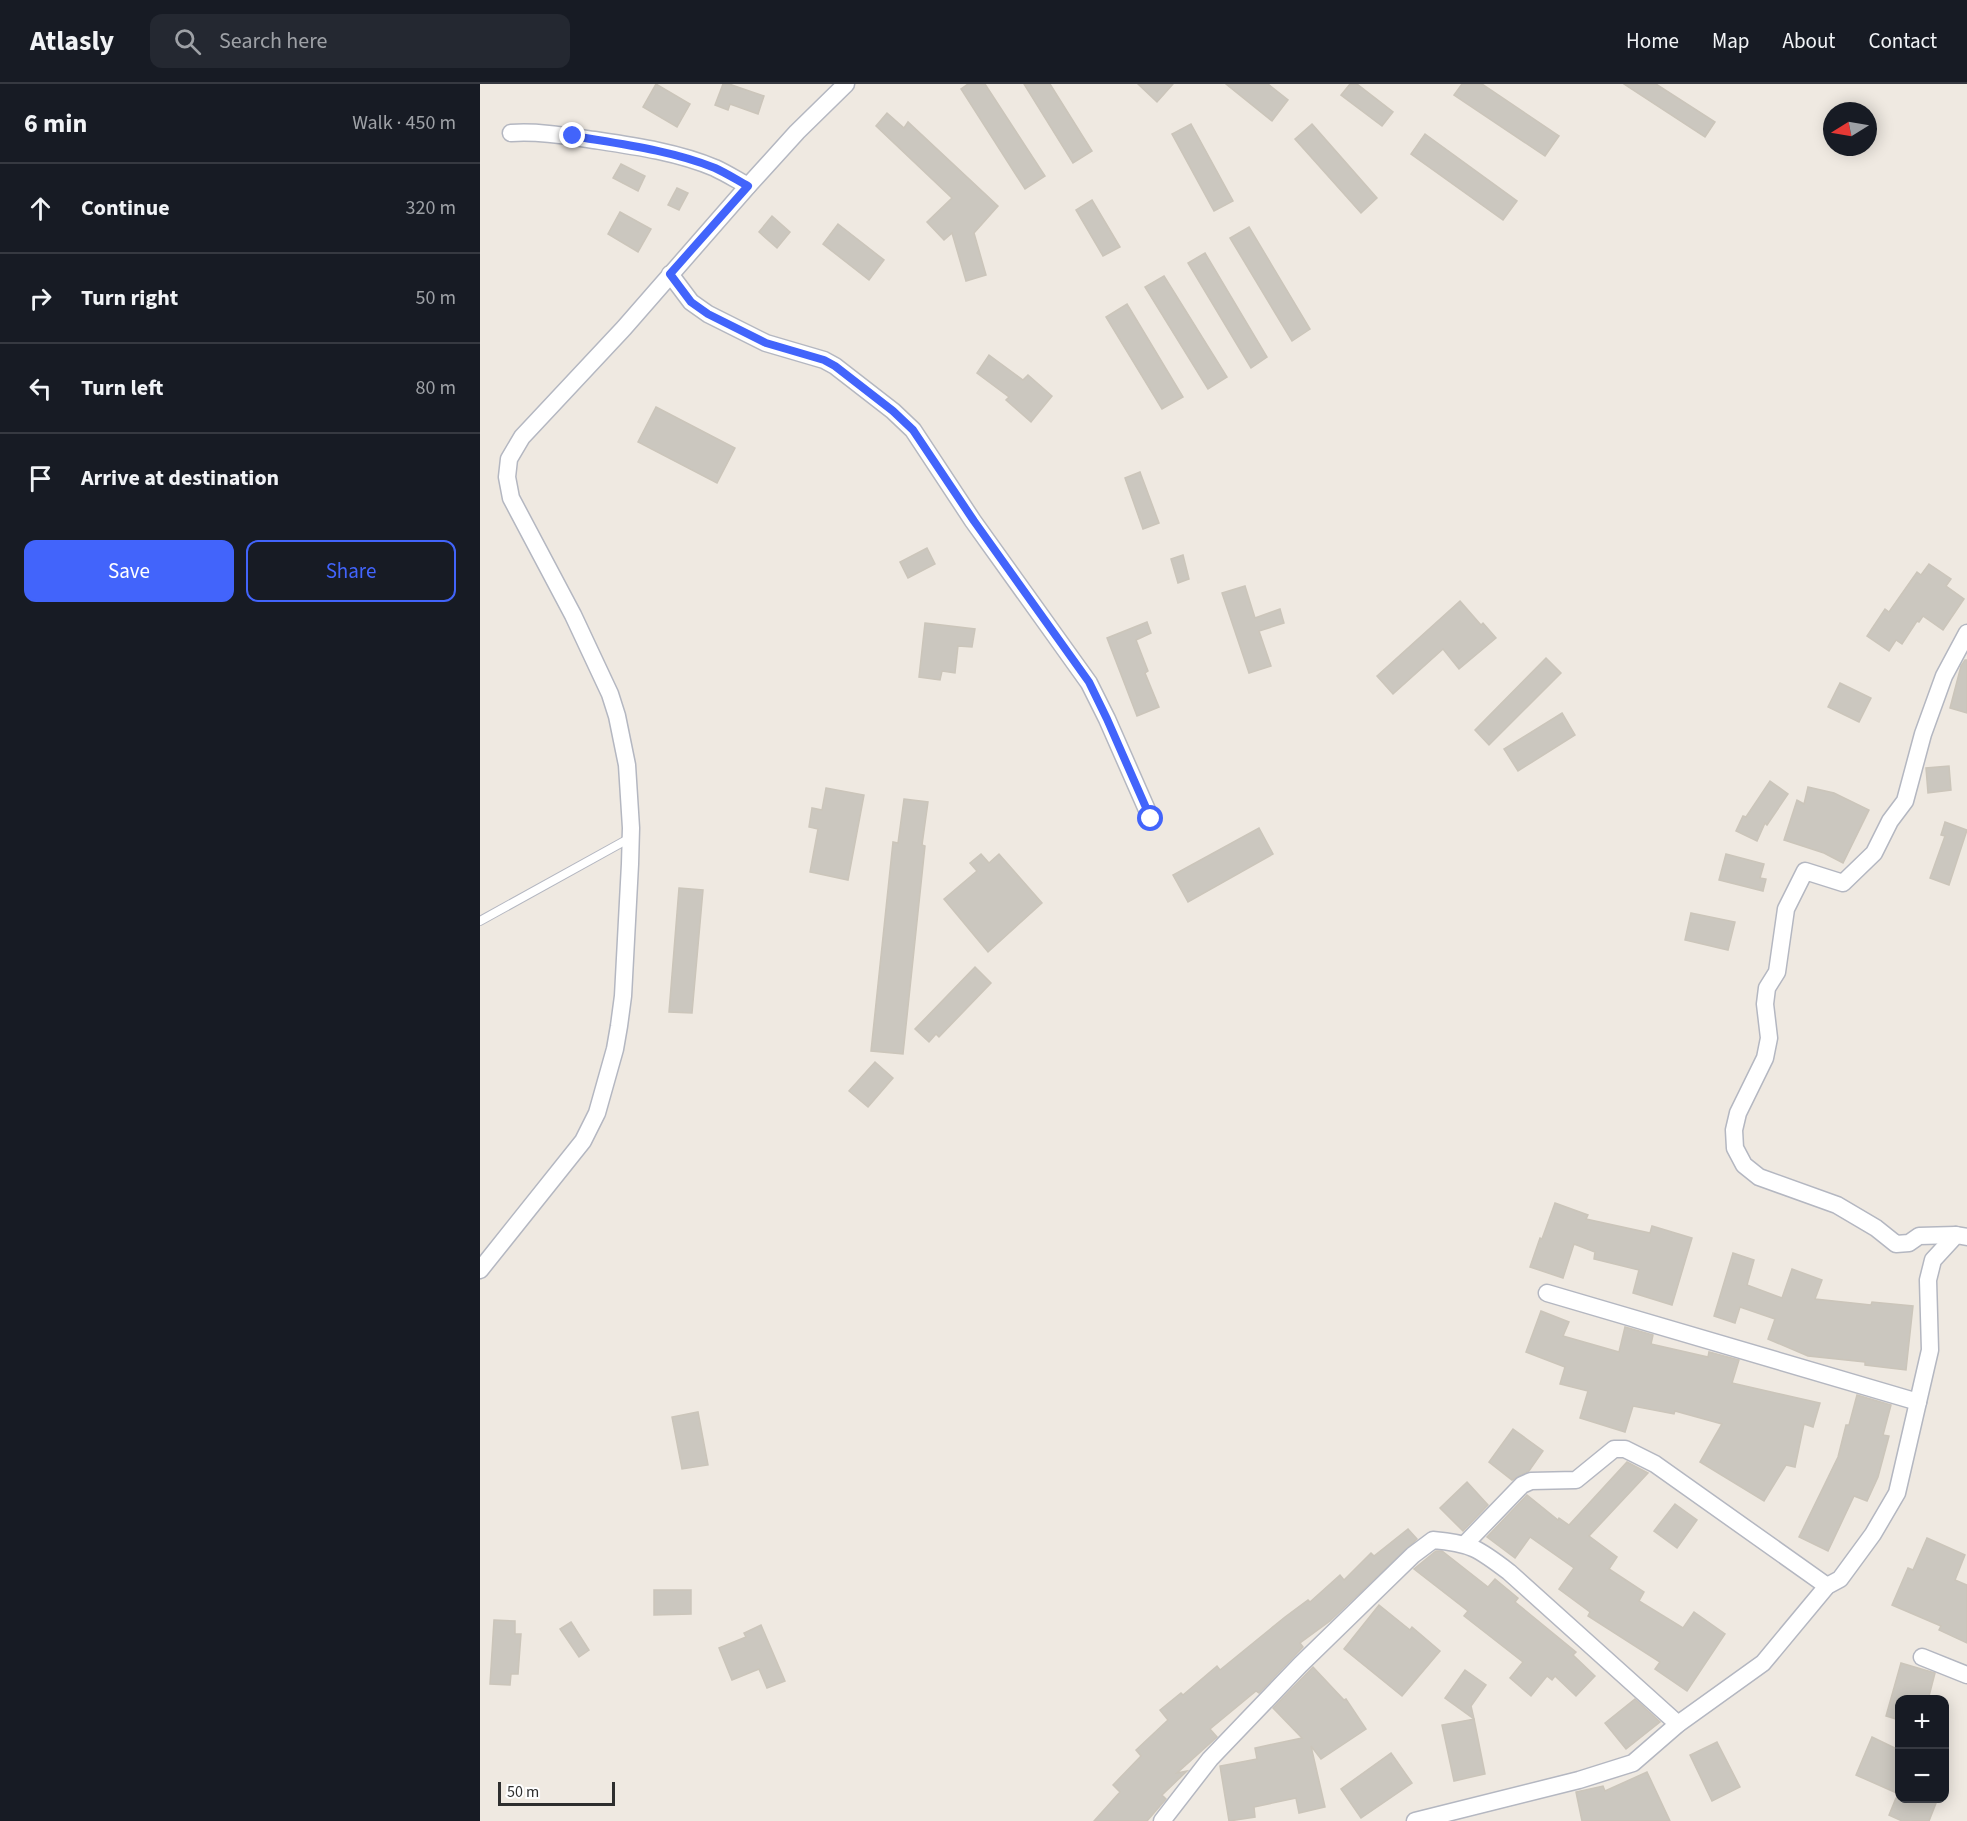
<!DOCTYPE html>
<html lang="en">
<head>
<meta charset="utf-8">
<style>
  body { margin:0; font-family:"Source Sans 3",sans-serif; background:#242831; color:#f1f3f6 }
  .controls { position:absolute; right:18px; bottom:18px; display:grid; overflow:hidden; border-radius:12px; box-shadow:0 3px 15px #0003 }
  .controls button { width:54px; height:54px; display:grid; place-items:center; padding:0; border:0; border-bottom:2px solid #363941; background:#171b24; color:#f1f3f6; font:30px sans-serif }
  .compass { position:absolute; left:1343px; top:18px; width:54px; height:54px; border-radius:50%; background:#171b24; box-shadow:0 3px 15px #0003; rotate:259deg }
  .scale { position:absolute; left:18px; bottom:15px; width:117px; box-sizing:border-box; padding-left:6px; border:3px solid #2e2e2e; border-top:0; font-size:16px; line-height:21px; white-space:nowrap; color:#2e2e2e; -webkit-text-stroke:4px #fff; paint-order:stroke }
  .stop { position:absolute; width:18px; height:18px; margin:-14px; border:4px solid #4264fb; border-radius:50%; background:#fff }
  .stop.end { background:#4264fb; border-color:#fff; box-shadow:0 2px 6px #0008 }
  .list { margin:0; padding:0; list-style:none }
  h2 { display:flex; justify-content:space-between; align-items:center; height:78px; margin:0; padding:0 24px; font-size:26px }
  h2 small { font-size:20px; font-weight:400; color:#9ea1a6 }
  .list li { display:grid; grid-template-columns:39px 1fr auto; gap:18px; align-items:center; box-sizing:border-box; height:90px; padding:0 24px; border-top:2px solid #363941 }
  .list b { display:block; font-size:22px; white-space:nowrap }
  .list em { font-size:20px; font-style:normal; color:#9ea1a6 }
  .actions { display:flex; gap:12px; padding:18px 24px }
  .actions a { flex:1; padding:14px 0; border:2px solid #4264fb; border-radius:12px; text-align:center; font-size:21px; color:#4264fb }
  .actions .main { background:#4264fb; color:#fff }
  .icon { flex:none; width:33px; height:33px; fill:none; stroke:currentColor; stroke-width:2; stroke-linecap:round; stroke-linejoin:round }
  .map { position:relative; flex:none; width:1487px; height:1737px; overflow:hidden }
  header { display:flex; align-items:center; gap:36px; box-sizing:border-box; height:84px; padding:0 30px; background:#171b24; border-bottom:2px solid #363941 }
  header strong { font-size:28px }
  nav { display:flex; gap:33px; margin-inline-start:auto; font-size:21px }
  .search { width:420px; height:54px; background:#242831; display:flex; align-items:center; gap:15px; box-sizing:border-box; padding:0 21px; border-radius:12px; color:#9ea1a6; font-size:22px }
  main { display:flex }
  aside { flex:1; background:#171b24 }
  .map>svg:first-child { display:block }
</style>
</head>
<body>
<header>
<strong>Atlasly</strong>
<div class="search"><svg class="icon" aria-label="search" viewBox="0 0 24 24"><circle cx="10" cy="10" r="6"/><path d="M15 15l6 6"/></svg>Search here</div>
<nav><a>Home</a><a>Map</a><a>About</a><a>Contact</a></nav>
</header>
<main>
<aside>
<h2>6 min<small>Walk · 450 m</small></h2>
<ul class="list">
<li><svg class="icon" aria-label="ahead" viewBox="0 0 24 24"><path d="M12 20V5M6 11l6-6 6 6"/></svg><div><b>Continue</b></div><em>320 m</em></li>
<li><svg class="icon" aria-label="right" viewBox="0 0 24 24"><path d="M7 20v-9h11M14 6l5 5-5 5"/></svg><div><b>Turn right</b></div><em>50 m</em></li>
<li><svg class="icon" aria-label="left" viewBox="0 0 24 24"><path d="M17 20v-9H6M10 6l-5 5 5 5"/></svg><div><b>Turn left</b></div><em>80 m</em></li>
<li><svg class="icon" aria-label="arrive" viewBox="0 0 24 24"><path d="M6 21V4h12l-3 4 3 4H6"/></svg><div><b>Arrive at destination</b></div></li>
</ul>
<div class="actions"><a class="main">Save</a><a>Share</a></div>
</aside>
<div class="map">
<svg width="1487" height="1737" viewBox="0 0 1487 1737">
  <rect width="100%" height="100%" fill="#efe9e1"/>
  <g fill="#cbc7bf" stroke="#cbc5ba" stroke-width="1.5">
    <path d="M 176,0 L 210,20 L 197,43 L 163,23 Z"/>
    <path d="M 243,0 L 249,0 L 284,12 L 278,30 L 250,20 L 248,26 L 235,21 Z"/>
    <path d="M 488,0 L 505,0 L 565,92 L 545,105 L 481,5 Z"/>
    <path d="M 544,0 L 570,0 L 612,67 L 593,79 Z"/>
    <path d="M 658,0 L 693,0 L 677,18 Z"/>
    <path d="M 746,0 L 788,0 L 808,16 L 792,37 Z"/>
    <path d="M 870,0 L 877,0 L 913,28 L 902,42 L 861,11 Z"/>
    <path d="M 982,0 L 1002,0 L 1079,52 L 1065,72 L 974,11 Z"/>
    <path d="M 1144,0 L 1176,0 L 1235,38 L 1225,53 Z"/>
    <path d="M 407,29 L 424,44 L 428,38 L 518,122 L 494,149 L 506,191 L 486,197 L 472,149 L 464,156 L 447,138 L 472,114 L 396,42 Z"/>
    <path d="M 711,40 L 753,117 L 734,127 L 692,50 Z"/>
    <path d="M 832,40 L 897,114 L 881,129 L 815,55 Z"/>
    <path d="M 945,50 L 1037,117 L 1023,136 L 931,70 Z"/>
    <path d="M 141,80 L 165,92 L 158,107 L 133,94 Z"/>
    <path d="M 197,104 L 208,109 L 199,126 L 188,121 Z"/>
    <path d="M 612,116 L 640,163 L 623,172 L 596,126 Z"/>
    <path d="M 140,128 L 171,145 L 158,168 L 128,150 Z"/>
    <path d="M 292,132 L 310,148 L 297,164 L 279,148 Z"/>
    <path d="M 358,140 L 404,176 L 389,196 L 343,160 Z"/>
    <path d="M 769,143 L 830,245 L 812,257 L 750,154 Z"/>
    <path d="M 725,169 L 787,273 L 771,284 L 708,179 Z"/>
    <path d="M 684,192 L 747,293 L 728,305 L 665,203 Z"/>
    <path d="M 647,220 L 703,313 L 682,325 L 626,233 Z"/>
    <path d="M 509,271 L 543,296 L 548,291 L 572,312 L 551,338 L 526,316 L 529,313 L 497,289 Z"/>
    <path d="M 176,323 L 255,364 L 237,399 L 158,358 Z"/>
    <path d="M 660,388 L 679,439 L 663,445 L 645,394 Z"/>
    <path d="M 447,464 L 455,480 L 428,494 L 420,478 Z"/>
    <path d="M 703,471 L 709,495 L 698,499 L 691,475 Z"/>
    <path d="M 1449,480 L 1471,495 L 1466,502 L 1484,515 L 1463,546 L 1443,532 L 1439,538 L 1437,537 L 1422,560 L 1416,556 L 1409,567 L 1387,552 L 1405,525 L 1409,528 L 1437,488 L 1441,491 Z"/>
    <path d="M 765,502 L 775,534 L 800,525 L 804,539 L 779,547 L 791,582 L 769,589 L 742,509 Z"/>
    <path d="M 980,517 L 1001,541 L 1003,539 L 1016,554 L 979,585 L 963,565 L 913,610 L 897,592 Z"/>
    <path d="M 667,538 L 671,549 L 656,556 L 668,587 L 665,589 L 679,623 L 657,632 L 627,554 Z"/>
    <path d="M 445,539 L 495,545 L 492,563 L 478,562 L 475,589 L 462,587 L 460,596 L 439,593 Z"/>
    <path d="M 1066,574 L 1081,589 L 1009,661 L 995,646 Z"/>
    <path d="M 1485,576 L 1487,576 L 1487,629 L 1470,624 L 1481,582 Z"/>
    <path d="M 1360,599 L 1391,614 L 1379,638 L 1348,623 Z"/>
    <path d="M 1082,629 L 1095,651 L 1038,687 L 1024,665 Z"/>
    <path d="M 1469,682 L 1471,706 L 1448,709 L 1446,684 Z"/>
    <path d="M 1290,697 L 1308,710 L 1287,741 L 1285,739 L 1277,757 L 1256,747 L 1263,732 L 1266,733 Z"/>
    <path d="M 1328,703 L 1354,709 L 1389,726 L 1363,779 L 1344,769 L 1304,756 L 1317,716 L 1324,720 Z"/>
    <path d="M 346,704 L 384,711 L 368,796 L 330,788 L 338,745 L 329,743 L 332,724 L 342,726 Z"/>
    <path d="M 424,715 L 448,718 L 442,761 L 445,762 L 423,970 L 391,967 L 413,758 L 418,759 Z"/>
    <path d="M 1465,738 L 1487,746 L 1469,801 L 1450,794 L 1465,752 L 1461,751 Z"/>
    <path d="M 779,744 L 793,770 L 708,818 L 693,791 Z"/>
    <path d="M 501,770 L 509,779 L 519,770 L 562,819 L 508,868 L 464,815 L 497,787 L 490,779 Z"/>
    <path d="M 1246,770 L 1284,780 L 1280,794 L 1286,795 L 1283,807 L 1239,796 Z"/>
    <path d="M 199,804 L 223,806 L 212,929 L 189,928 Z"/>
    <path d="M 1211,829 L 1255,838 L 1248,866 L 1205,856 Z"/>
    <path d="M 495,883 L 511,899 L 459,953 L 456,950 L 449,958 L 435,945 Z"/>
    <path d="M 395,978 L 413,994 L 388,1023 L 369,1007 Z"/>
    <path d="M 1075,1119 L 1108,1131 L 1106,1135 L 1170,1149 L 1172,1142 L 1212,1154 L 1192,1221 L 1153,1209 L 1159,1186 L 1114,1175 L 1115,1168 L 1094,1160 L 1083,1194 L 1050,1183 L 1060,1154 L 1062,1155 Z"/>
    <path d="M 1253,1169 L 1274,1176 L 1267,1201 L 1302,1214 L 1312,1185 L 1342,1196 L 1335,1215 L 1391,1221 L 1392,1218 L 1433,1222 L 1426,1286 L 1385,1281 L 1385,1278 L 1328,1272 L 1288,1255 L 1295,1235 L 1260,1223 L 1255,1239 L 1234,1232 Z"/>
    <path d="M 1061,1227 L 1089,1238 L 1083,1252 L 1139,1268 L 1145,1243 L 1173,1251 L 1171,1260 L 1228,1273 L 1229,1268 L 1259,1276 L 1252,1299 L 1340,1319 L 1333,1343 L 1324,1340 L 1315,1383 L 1306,1381 L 1284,1417 L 1220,1378 L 1242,1340 L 1195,1327 L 1194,1330 L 1153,1322 L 1145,1348 L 1100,1334 L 1108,1307 L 1080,1300 L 1085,1283 L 1046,1268 Z"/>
    <path d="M 1377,1311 L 1411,1321 L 1403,1351 L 1409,1352 L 1398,1393 L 1387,1417 L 1374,1412 L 1348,1467 L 1319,1453 L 1358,1373 L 1366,1341 L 1369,1341 Z"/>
    <path d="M 218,1328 L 228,1381 L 202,1385 L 192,1333 Z"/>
    <path d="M 1033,1345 L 1063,1367 L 1049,1387 L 1032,1396 L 1009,1378 Z"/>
    <path d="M 1147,1378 L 1168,1389 L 1109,1452 L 1137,1473 L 1129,1485 L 1164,1508 L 1159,1517 L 1203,1544 L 1214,1528 L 1245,1550 L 1207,1607 L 1175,1585 L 1180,1578 L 1108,1532 L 1110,1528 L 1079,1505 L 1094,1484 L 1050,1453 L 1035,1474 L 1007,1453 L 1047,1411 L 1078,1436 L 1079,1434 L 1089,1441 Z"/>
    <path d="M 987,1398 L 1008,1421 L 983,1447 L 960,1424 Z"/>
    <path d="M 1195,1420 L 1217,1436 L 1197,1464 L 1174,1447 Z"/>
    <path d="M 928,1445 L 937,1455 L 850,1537 L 820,1559 L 823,1563 L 779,1609 L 776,1607 L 730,1645 L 737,1653 L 697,1689 L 707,1687 L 682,1711 L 686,1715 L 667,1737 L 614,1737 L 640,1708 L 633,1701 L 661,1672 L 656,1666 L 688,1636 L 680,1626 L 701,1609 L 703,1611 L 737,1582 L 740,1586 L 805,1533 L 828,1516 L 830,1518 L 860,1491 L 864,1496 L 891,1469 L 894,1472 Z"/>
    <path d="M 1447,1454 L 1485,1471 L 1475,1496 L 1487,1501 L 1487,1559 L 1459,1546 L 1461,1542 L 1412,1521 L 1428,1484 L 1433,1486 Z"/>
    <path d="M 956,1467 L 962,1467 L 1008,1503 L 1015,1495 L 1038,1514 L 1035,1518 L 1096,1568 L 1093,1571 L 1115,1592 L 1096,1612 L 1075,1592 L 1072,1596 L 1067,1592 L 1051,1612 L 1030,1594 L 1043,1578 L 984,1532 L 988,1527 L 934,1485 Z"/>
    <path d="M 174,1506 L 211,1506 L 211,1530 L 174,1531 Z"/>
    <path d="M 899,1521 L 930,1546 L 932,1543 L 960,1567 L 922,1612 L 864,1565 Z"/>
    <path d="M 14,1536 L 35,1537 L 35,1550 L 41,1550 L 38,1590 L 31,1590 L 30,1601 L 10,1600 Z"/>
    <path d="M 91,1538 L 109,1566 L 99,1573 L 80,1545 Z"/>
    <path d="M 281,1541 L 305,1597 L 287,1604 L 279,1585 L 252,1596 L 239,1564 L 266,1553 L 264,1549 Z"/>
    <path d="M 1421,1579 L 1455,1589 L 1448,1616 L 1419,1616 L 1419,1636 L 1406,1632 Z"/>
    <path d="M 833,1583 L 864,1616 L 866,1615 L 886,1645 L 841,1675 L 831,1662 L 845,1723 L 819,1729 L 816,1714 L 774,1723 L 775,1733 L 749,1737 L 740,1682 L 777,1675 L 775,1664 L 822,1654 L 793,1624 Z"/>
    <path d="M 985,1586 L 1006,1601 L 991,1622 L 994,1635 L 965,1614 Z"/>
    <path d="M 1155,1615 L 1180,1638 L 1146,1665 L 1125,1639 Z"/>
    <path d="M 994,1635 L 1005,1690 L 974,1697 L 962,1641 Z"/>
    <path d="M 1392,1653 L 1419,1666 L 1419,1710 L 1376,1691 Z"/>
    <path d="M 1237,1658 L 1260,1703 L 1232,1717 L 1210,1671 Z"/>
    <path d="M 911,1669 L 932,1699 L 881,1734 L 861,1705 Z"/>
    <path d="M 1167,1688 L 1190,1737 L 1102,1737 L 1096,1708 L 1123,1702 L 1125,1707 Z"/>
    <path d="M 1416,1714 L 1458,1714 L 1449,1737 L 1422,1737 L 1409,1731 Z"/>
  </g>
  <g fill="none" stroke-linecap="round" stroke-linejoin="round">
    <defs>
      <path id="lane" d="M 0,837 L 150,754"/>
      <g id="street">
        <path d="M 31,49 C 58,47 87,52 114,56 C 154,62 197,68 235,84 C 246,89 257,96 268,102"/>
        <path d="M 190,190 L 211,218 L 228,230 L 286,259 L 344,276 L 355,282 L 413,327 L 433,346 L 493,437 L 609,599 L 627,635 L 671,735"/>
        <path d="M 1476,1151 L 1439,1152 L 1429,1159 L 1416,1160 L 1396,1144 L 1357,1121 L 1279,1093 L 1264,1081 L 1255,1064 L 1254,1046 L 1258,1029 L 1285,974 L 1289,954 L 1285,920 L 1287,904 L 1297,888 L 1306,825 L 1325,787 L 1363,799 L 1394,769 L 1410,737 L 1425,717 L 1443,650 L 1464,592 L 1487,549"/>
        <path d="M 0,1186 L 103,1057 L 117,1029 L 135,965 L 139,942 L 143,912 L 150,780 L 151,744 L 147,681 L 137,632 L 130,610 L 93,531 L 31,414 L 27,393 L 29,375 L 42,353 L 144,244 L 268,102 L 317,48 L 366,0"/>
        <path d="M 1067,1209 L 1438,1318"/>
        <path d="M 985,1460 L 1042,1401 L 1051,1397 L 1096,1396 L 1134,1365 L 1145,1365 L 1175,1380 L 1347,1502"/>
        <path d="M 1442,1573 L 1487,1591"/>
        <path d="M 682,1737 L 730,1675 L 820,1581 L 933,1471 L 953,1456 C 991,1459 999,1465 1029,1488 L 1198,1640"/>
        <path d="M 935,1737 L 1099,1696 L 1153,1679 L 1198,1640 L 1283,1579 L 1347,1502 L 1360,1495 L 1393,1450 L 1417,1409 L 1450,1266 L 1448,1196 L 1453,1176 L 1476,1151 L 1487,1153"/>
      </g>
    </defs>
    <use href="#lane" stroke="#b4b7c1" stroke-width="10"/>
    <use href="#street" stroke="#b4b7c1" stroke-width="19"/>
    <use href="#lane" stroke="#fff" stroke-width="8"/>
    <use href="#street" stroke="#fff" stroke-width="16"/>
  </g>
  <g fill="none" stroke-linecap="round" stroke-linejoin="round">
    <path stroke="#4264fb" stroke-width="8" d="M 93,52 C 140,60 190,66 235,84 C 246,89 257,96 268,102 L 190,190 L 211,218 L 228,230 L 286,259 L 344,276 L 355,282 L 413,327 L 433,346 L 494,437 L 609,598 L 627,635 L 671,735"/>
  </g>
</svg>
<div class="controls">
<button>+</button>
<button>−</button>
</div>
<svg class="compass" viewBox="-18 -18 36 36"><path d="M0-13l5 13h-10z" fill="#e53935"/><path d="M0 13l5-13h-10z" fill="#9ea1a6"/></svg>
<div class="scale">50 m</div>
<div class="stop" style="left:671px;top:735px"></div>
<div class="stop end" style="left:93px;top:52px"></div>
</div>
</main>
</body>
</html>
